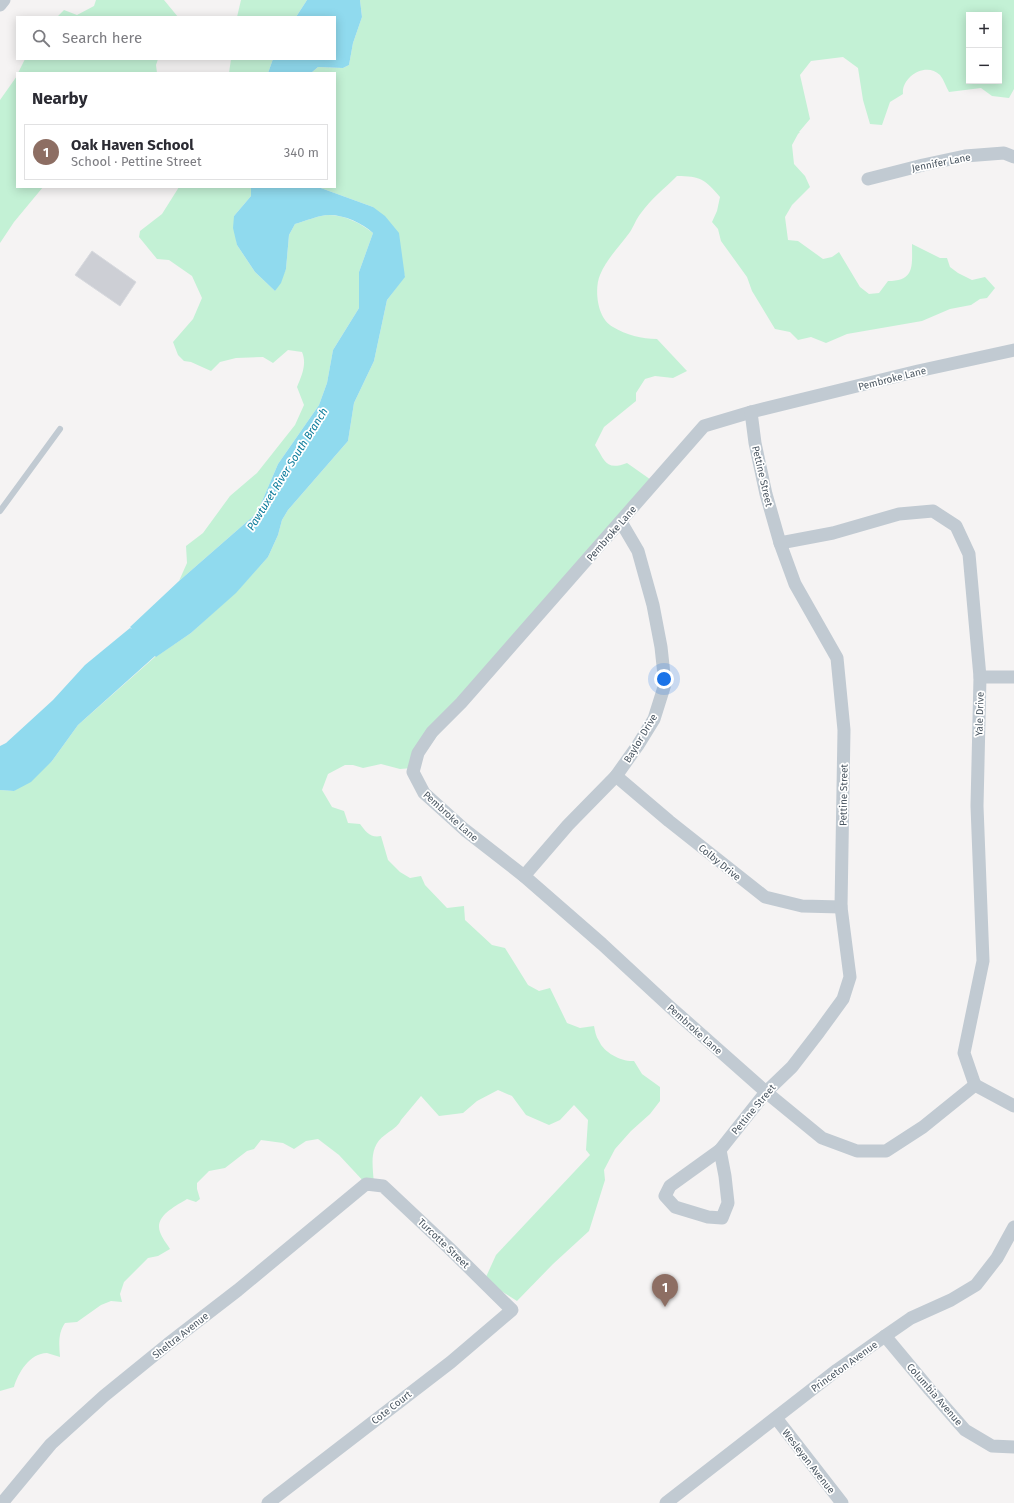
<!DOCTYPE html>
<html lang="en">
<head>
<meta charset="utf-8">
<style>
  body { margin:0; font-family:"Fira Sans",sans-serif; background:#f7f7f7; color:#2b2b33 }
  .controls { position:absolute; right:12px; top:12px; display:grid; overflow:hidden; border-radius:0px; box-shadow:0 2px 10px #0003 }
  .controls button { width:36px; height:36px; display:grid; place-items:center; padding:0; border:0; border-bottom:1px solid #e1e1e2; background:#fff; color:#2b2b33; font:20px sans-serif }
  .you { position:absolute; left:664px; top:679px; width:14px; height:14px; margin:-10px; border:3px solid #fff; border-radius:50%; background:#1a73e8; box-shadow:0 0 0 6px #1a73e833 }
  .badge { display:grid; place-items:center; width:26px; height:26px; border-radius:50%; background:#b45309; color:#fff; font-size:13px; font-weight:700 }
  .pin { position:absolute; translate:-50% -33px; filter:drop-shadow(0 1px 2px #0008) }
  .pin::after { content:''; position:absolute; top:21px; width:14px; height:12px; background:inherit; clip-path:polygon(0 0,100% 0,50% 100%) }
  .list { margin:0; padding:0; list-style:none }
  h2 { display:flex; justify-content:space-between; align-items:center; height:52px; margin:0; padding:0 16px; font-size:17px }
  h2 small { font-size:13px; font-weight:400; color:#7c7c81 }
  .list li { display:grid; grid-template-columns:26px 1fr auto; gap:12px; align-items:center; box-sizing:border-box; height:56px; margin:0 8px 8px; padding:0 8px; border:1px solid #e1e1e2; border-radius:0px }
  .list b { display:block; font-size:15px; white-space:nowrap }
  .list p { margin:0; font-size:13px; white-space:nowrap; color:#7c7c81 }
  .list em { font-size:13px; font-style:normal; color:#7c7c81 }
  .icon { flex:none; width:22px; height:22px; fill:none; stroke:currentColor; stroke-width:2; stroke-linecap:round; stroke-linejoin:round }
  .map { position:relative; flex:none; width:1014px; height:1503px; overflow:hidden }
  .search { position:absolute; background:#fff; box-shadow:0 2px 10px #0003; left:16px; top:16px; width:320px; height:44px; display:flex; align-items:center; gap:10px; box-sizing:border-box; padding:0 14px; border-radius:0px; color:#7c7c81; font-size:15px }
  .panel { position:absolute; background:#fff; box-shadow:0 2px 10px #0003; left:16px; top:72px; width:320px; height:116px; border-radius:0px }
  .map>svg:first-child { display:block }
</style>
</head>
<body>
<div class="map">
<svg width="1014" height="1503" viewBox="0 0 1014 1503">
  <rect width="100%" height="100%" fill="#f5f3f3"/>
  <g fill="#c3f1d5" fill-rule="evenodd">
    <path d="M 96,0 L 164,0 L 178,17 L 57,17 L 64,10 L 77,15 L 94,6 Z"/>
    <path d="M 241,0 L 307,0 L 296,17 L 237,17 Z"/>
    <path d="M 360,0 L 1014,0 L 1014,89 L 1009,98 L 992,96 L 981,88 L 949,92 C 946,87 944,80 940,75 C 926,61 901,77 903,94 L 890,102 L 882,125 L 870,124 L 863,100 L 858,68 L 843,57 L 811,61 L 800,75 L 810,119 L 799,132 L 800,132 L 798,134 L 792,145 L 794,164 L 805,176 L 810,187 L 792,205 L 785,217 L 788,240 L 798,241 L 823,259 L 832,257 L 839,252 L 860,287 L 869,294 L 879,293 L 888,281 C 915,281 912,266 912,244 L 940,258 L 947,258 L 950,267 L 958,273 L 972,280 L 985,277 L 995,288 L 987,298 L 980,299 L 971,305 L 950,309 L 922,321 L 847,334 L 826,343 L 811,337 L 798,340 L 790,332 L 775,329 L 752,291 L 747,277 L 721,241 L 718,229 L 712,222 L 717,211 L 720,197 C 705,179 700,176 677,176 C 665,188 651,199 641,213 C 636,219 634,226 630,232 C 620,246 607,258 600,275 C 594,289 597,319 613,327 C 626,335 642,339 657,339 L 687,371 L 673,378 L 655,376 L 645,379 L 636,393 L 636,401 L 604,427 L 595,445 C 605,461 606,471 627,463 L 654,482 L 461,705 L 412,768 L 400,769 L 381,764 L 363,768 L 353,765 L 345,765 L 328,774 L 322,790 L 332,807 L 344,811 L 348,823 L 360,824 C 366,832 370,838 381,836 L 388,860 L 400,872 L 410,878 L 421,876 L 425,885 L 447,908 L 464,906 L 465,920 L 492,945 L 505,948 L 528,985 L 539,991 L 550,988 L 567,1023 L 580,1028 L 594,1026 C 595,1031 596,1037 599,1041 C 604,1053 622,1062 634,1061 L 642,1074 L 660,1087 L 660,1101 L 650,1114 L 631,1131 L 615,1149 L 604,1170 L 605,1180 L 589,1231 L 553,1264 L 517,1301 L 498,1289 L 486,1277 L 496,1255 L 590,1155 L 586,1150 L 588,1120 L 574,1105 L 560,1120 L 549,1125 L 526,1115 L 512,1096 L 498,1090 L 477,1101 L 463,1113 L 439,1116 L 421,1096 L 401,1120 C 398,1127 391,1130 385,1135 C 368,1147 373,1166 374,1185 L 366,1184 L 339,1155 L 318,1139 L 306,1141 L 294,1149 L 283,1143 L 261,1140 L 254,1149 L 247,1151 L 225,1168 L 209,1171 L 197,1183 L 197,1189 L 200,1199 L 196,1202 L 187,1199 C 176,1206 154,1216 160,1232 C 162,1238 167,1244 170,1249 L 158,1256 L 148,1258 L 124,1282 L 120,1294 L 122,1302 L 111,1301 L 101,1305 L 77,1322 L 65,1323 C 58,1333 59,1344 60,1357 C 56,1356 51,1354 47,1353 C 30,1353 18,1373 14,1387 L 0,1391 L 0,790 L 14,791 L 52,761 L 78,725 L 156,656 L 157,656 L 191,633 L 236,592 L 268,557 L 278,535 L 282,520 L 288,510 L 348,441 L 354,403 L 374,361 L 387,300 L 405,276 L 373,207 L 318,187 L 335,187 L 335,73 L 311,73 L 318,67 L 343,68 L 349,65 L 353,43 L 362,17 ZM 969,15 L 999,15 L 999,81 L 969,81 Z"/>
    <path d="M 25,59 L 158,59 L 156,65 L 157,73 L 18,73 Z"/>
    <path d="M 231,59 L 273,59 L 268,73 L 229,73 Z"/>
    <path d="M 17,76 L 17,187 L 43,187 L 14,222 L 0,243 L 0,100 Z"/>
    <path d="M 179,187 L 251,187 L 251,196 L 234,216 L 237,245 L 255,272 L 275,291 L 286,269 L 289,235 L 295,224 C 306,221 319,215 329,215 C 345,215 362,224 373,233 L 359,272 L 359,308 L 333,350 L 327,383 L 319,405 L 278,464 L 257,513 L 179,581 L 187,563 L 186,546 L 203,533 L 230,496 L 257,473 L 295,425 L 304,405 L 297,387 C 302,375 307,364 302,352 L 288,350 L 273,363 L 263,357 L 236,358 L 220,362 L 211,371 L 191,362 L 184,361 L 178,355 L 173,342 L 193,319 L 202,298 L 192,276 L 169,260 L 157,259 L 139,237 L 140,231 L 162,214 Z"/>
  </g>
  <g fill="#90daee">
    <path d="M 307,0 L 360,0 L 362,17 L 353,43 L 349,65 L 343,68 L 318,67 L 311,73 L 268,73 L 273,59 L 335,59 L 335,17 L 296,17 Z"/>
    <path d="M 251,187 L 318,187 L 373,207 L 385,216 L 399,233 L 405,277 L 387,300 L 374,361 L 354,403 L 348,441 L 288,510 L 282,520 L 278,535 L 268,557 L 236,593 L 191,633 L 156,657 L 155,656 L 78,725 L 52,761 L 31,782 L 14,791 L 0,790 L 0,746 L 6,743 L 53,700 L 85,665 L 130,628 L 132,629 L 130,627 L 179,581 L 257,513 L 278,464 L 319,405 L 327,383 L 333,350 L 359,308 L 359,272 L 373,233 C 362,223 345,215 329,215 C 319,215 306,221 295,224 L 289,235 L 286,269 L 281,283 L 275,291 L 255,272 L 237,245 L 233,228 L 234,216 L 251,196 Z"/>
  </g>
  <path fill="#cdcfd5" stroke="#d7d9de" d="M 92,251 L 136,282 L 120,306 L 75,275 Z"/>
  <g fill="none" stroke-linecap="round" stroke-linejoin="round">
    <path stroke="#c1cad2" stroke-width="6" d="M 0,511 L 60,429"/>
    <g stroke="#c1cad2" stroke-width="13">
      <path d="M 0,5 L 4,0"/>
      <path d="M 868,179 L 923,165 L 965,156 L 1004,153 L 1014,157"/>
      <path d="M 780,543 L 833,533 L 899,514 L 933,511 L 956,526 L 969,554 L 980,677 L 977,806 L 983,961 L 964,1053 L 975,1085"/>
      <path d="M 980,677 L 1014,677"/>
      <path d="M 616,776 L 669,821 L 765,897 L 802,906 L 841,907"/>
      <path d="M 524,876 L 568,825 L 616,776 L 638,745 L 654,719 L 665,684 L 661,647 L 653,605 L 638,551 L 621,522"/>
      <path d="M 975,1085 L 923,1127 L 886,1151 L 857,1151 L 822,1138 L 766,1092 L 669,1006 L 602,944 L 524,876 L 465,830 L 424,793 L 413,772 L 418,753 L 432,732 L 461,703 L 704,426 L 751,412 L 918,371 L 1014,350"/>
      <path d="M 975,1085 L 1014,1106"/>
      <path d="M 720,1150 L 766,1092 L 792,1067 L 819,1032 L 843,999 L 850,977 L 841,907 L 844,730 L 837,658 L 795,584 L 780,543 L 766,494 L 755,443 L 751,412"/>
      <path d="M 720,1150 L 725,1176 L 728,1203 L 722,1218 L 708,1217 L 675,1207 L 665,1196 L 670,1186 Z"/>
      <path d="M 885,1336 L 930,1390 L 965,1430 L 992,1446 L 1014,1447"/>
      <path d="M 776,1418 L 842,1503"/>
      <path d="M 2,1503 L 51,1444 L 104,1396 L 168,1344 L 238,1290 L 366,1184 L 383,1186 L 449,1248 L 512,1310 L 451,1362 L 268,1503"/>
      <path d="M 666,1503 L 837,1370 L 885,1336 L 911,1318 L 951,1300 L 976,1285 L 997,1258 L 1014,1227"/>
    </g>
  </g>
  <g text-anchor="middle" stroke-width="3.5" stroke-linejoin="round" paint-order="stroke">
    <g font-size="10" fill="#4a5661" stroke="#fff">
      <text transform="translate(941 162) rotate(-11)" y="4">Jennifer Lane</text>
      <text transform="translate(892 378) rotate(-14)" y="4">Pembroke Lane</text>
      <text transform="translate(763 476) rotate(77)" y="4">Pettine Street</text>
      <text transform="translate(611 533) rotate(-49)" y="4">Pembroke Lane</text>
      <text transform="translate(979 714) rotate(-88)" y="4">Yale Drive</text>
      <text transform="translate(640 738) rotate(-59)" y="4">Baylor Drive</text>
      <text transform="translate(843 795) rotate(-89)" y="4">Pettine Street</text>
      <text transform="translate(451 816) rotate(42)" y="4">Pembroke Lane</text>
      <text transform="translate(720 862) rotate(39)" y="4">Colby Drive</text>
      <text transform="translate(695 1029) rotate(42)" y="4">Pembroke Lane</text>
      <text transform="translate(753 1109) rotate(-50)" y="4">Pettine Street</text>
      <text transform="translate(444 1243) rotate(44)" y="4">Turcotte Street</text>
      <text transform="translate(180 1335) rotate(-38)" y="4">Sheltra Avenue</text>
      <text transform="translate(844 1366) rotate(-36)" y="4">Princeton Avenue</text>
      <text transform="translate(935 1394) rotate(49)" y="4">Columbia Avenue</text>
      <text transform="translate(391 1407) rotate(-38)" y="4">Cote Court</text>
      <text transform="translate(809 1461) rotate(52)" y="4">Wesleyan Avenue</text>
    </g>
    <g font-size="11" font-style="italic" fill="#0c7c9b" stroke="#fff">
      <text transform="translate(287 469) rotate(-58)" y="4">Pawtuxet River South Branch</text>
    </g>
  </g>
</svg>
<div class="controls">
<button>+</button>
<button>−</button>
</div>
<div class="you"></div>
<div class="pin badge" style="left:665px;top:1307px;background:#8d6e63">1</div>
<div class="search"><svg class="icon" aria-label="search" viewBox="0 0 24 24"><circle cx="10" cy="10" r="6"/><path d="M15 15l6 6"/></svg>Search here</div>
<section class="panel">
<h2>Nearby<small></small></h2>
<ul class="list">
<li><span class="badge" style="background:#8d6e63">1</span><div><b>Oak Haven School</b><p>School · Pettine Street</p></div><em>340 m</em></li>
</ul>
</section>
</div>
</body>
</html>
